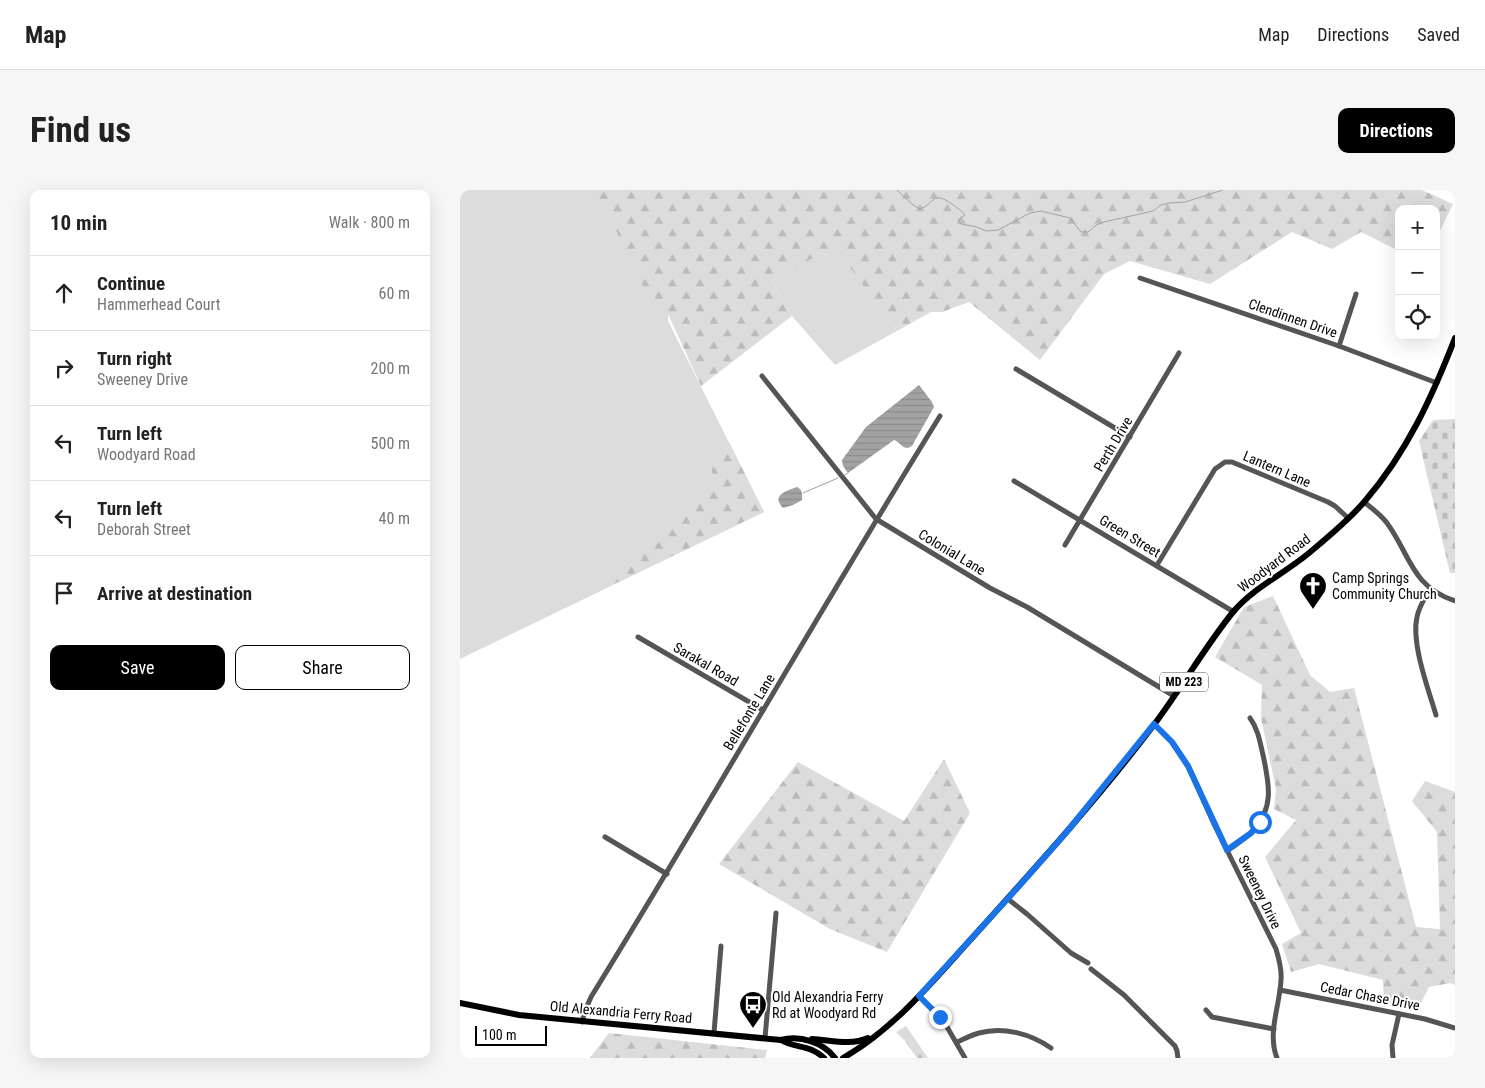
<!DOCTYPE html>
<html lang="en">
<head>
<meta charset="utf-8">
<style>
  body { margin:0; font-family:"Roboto Condensed",sans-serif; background:#f6f6f6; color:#222 }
  .controls { position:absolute; right:15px; top:15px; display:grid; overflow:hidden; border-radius:10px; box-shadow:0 5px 20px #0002 }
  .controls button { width:45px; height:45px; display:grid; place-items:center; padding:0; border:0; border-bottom:1px solid #e0e0e0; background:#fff; color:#222; font:25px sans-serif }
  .scale { position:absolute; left:15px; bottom:12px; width:72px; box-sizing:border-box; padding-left:5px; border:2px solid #000; border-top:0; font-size:14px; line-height:18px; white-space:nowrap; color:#000; -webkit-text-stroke:4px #fff; paint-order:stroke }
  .stop { position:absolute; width:15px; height:15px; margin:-11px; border:4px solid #1a73e8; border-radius:50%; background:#fff }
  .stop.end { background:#1a73e8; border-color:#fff; box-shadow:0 1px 5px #0008 }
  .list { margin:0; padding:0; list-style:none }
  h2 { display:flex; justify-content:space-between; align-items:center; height:65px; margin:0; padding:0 20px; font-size:21px }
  h2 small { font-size:16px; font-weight:400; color:#767676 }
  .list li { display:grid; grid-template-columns:32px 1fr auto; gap:15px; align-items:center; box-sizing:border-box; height:75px; padding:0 20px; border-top:1px solid #e0e0e0 }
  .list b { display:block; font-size:19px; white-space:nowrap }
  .list p { margin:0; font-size:16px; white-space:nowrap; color:#767676 }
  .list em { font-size:16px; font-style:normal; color:#767676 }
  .actions { display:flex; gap:10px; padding:15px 20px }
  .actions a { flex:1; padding:11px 0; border:1px solid #000; border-radius:10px; text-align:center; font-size:18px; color:#000 }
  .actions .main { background:#000; color:#fff }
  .icon { flex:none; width:28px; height:28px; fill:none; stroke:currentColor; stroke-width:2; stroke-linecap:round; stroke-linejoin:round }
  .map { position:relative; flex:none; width:995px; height:868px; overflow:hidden; border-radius:10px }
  header { display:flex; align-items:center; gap:30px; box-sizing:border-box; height:70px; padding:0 25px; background:#fff; border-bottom:1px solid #e0e0e0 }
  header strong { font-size:24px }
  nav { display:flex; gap:28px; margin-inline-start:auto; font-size:18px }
  .intro { display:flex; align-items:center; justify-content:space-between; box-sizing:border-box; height:120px; padding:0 30px }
  h1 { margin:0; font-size:35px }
  .button { padding:12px 22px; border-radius:10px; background:#000; color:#fff; font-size:18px; font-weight:700 }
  main { display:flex; gap:30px; padding:0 30px }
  aside { flex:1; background:#fff; border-radius:10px; box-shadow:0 5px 20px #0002 }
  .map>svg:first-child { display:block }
</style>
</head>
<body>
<header>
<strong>Map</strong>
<nav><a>Map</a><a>Directions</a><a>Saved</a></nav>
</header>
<div class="intro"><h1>Find us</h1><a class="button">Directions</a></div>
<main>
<aside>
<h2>10 min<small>Walk · 800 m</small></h2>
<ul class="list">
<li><svg class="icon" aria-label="ahead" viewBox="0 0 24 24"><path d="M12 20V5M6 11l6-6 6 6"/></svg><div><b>Continue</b><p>Hammerhead Court</p></div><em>60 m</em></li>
<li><svg class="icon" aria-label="right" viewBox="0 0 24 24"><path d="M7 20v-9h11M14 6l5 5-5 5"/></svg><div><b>Turn right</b><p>Sweeney Drive</p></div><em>200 m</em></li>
<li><svg class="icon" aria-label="left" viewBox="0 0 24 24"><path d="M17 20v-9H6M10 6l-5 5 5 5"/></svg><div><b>Turn left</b><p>Woodyard Road</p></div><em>500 m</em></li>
<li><svg class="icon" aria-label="left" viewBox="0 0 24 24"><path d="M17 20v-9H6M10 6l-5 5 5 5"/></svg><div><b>Turn left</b><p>Deborah Street</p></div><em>40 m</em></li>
<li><svg class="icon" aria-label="arrive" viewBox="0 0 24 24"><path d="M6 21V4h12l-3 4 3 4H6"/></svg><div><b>Arrive at destination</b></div></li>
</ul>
<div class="actions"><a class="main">Save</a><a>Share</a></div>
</aside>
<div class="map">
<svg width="995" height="868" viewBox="0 0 995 868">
  <defs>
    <pattern id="forest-firs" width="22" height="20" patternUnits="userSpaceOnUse" patternTransform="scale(1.25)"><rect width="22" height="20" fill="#dcdcdc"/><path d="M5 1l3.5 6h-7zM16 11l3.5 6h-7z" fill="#bbb"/></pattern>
    <pattern id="cemetery-stones" width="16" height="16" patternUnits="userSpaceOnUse" patternTransform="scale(1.25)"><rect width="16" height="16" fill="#dcdcdc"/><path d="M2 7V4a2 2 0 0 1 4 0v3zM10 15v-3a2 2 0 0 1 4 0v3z" fill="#bbb"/></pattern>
    <pattern id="water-rules" width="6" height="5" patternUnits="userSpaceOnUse" patternTransform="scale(1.25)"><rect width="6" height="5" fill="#a3a3a3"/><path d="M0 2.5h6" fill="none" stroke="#8b8b8b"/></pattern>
  </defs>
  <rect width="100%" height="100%" fill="#fff"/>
  <g fill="#dcdcdc">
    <path d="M 0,0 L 144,0 L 208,124 L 208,131 L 304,322 L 0,469 Z"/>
    <path d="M 374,55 L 437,141 L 375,175 L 332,126 L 312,91 Z"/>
  </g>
  <g fill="url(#forest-firs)">
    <path d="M 121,0 L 962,0 L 993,14 L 976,49 L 976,19 L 939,19 L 939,59 L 937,60 L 901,42 L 872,59 L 832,42 L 750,94 L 670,71 L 644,84 L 580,170 L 509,112 L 482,122 L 471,122 L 437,141 L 374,56 L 312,91 L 332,126 L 241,196 L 208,124 L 193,118 L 151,30 L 130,13 Z"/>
    <path d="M 269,252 L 304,322 L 154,394 L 153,389 L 253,289 L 251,273 L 263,256 Z"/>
    <path d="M 813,406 L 850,485 L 870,502 L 894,498 L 956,737 L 980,739 L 977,642 L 952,611 L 965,591 L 995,602 L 995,795 L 990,793 L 969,797 L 957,821 L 924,812 L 923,790 L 859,774 L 831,782 L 822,754 L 841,743 L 805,667 L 836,630 L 814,619 L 816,599 L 801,528 L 802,495 L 755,467 L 784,417 Z"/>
    <path d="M 484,569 L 510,623 L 427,762 L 370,739 L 259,674 L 338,572 L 444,631 Z"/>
    <path d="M 446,836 L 468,868 L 457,868 L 445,851 L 436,842 Z"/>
    <path d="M 149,843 L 307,860 L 305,868 L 130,868 Z"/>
  </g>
  <path fill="url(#cemetery-stones)" d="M 995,229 L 995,383 L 990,383 L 959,251 L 973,230 Z"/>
  <g fill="url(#water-rules)">
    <path d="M 459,195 L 472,212 L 474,217 L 452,256 C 443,262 441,252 434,250 L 388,283 L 383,276 L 382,270 L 406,237 Z"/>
    <path d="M 337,297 C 343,300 342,304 342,310 L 333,315 L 323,318 C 311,305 326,301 337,297 Z"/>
  </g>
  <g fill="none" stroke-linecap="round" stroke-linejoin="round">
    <g stroke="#a3a3a3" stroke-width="1">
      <path d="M 437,0 L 453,15 L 460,19 C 476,13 472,0 492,14 C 496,18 502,20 505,25 L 498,30 L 501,34 L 517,37 L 526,41 L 538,40 L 570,23 L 581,21 L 610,28 L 621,42 L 628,42 L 636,35 L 644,32 L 693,21 L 701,15 L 710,13 L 725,12 L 763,0"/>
      <path d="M 385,285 L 388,283"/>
      <path d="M 343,303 L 378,288"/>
    </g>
    <g stroke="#555" stroke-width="5">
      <path d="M 680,88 L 879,156 L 977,193"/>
      <path d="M 879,156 L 896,104"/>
      <path d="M 556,179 L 670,247"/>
      <path d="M 302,186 L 416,329 L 530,398 L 567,417 L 714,506"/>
      <path d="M 554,291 L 774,422"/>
      <path d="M 904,312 C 913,319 921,325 927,333 C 951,366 951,396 995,411"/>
      <path d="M 605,355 L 719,163"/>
      <path d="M 697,375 L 755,279 L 765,272 L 772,272 L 868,312 L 875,316 L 888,328"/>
      <path d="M 970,399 C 965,408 959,416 957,427 C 951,453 968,498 976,525"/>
      <path d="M 178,447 L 303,520"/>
      <path d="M 694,534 L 712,552 L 728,576 L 754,634 L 816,759 C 819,769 822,780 821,790 C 820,815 807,843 817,868"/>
      <path d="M 145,647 L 207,684"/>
      <path d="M 767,661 C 775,655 785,649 792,642 C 815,618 809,593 803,565 C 800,552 798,539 790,528"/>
      <path d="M 548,709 L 567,724 L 611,763 L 628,773"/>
      <path d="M 631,779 L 664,805 L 715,856 L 717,861 L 718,868"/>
      <path d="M 820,800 L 965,829 L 995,838"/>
      <path d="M 459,806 L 483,830 L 505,868"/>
      <path d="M 746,820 L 752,827 L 814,839"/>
      <path d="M 122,832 L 125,821 L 131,807 C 250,614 361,418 480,226"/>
      <path d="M 254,843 L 261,756"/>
      <path d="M 305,848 L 316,723"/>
      <path d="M 497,852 C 504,849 511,845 519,843 C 543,836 571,844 591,858"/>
      <path d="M 933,868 L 932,855 L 939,824"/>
    </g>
    <g stroke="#000" stroke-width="6">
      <path d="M 0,813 L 59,825 L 321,850 C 340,845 363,852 375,868"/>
      <path d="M 352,849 C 371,850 390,856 408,848"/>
      <path d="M 321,850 C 337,859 349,854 364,868"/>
      <path d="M 383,868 C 434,839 473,791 512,748 C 574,679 637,610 693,536 C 721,499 744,458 773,422 C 794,397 824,384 849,363 C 868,347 889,330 905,311 C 947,262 972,207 995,148"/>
    </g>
  </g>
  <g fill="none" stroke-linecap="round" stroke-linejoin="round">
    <path stroke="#1a73e8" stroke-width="6" d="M 480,827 L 459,806 L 551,705 L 605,644 L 694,534 L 712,552 L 728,576 L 767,660 L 791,643 L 800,632"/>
  </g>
  <defs>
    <symbol id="church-pin" viewBox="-11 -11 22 30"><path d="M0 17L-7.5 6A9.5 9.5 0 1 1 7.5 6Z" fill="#000" stroke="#fff"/><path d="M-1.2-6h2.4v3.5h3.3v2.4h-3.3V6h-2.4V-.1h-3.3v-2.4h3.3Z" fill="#fff"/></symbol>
    <symbol id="bus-pin" viewBox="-11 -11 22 30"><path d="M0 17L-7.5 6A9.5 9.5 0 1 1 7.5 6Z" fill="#000" stroke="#fff"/><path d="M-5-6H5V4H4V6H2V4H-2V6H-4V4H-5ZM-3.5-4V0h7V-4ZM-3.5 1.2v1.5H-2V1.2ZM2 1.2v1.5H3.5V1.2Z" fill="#fff"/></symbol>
  </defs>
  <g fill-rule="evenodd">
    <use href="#church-pin" x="837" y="380" width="32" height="43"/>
    <use href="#bus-pin" x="277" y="799" width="32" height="43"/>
  </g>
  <g text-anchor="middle" stroke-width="4" stroke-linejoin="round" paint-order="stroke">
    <rect fill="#fff" stroke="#4c4c4c" stroke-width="1" x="700" y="482.5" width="48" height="19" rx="4"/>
    <g font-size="12" font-weight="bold" fill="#000">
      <text x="724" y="496">MD 223</text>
    </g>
    <g font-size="14" fill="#000" stroke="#fff">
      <text transform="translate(833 128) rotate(19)" y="5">Clendinnen Drive</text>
      <text transform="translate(653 254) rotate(-59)" y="5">Perth Drive</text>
      <text transform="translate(817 279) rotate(23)" y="5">Lantern Lane</text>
      <text transform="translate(670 346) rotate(31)" y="5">Green Street</text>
      <text transform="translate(492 362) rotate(31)" y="5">Colonial Lane</text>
      <text transform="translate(814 373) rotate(-37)" y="5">Woodyard Road</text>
      <text transform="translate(246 474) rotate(30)" y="5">Sarakal Road</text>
      <text transform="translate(289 522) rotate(-59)" y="5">Bellefonte Lane</text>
      <text transform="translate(800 702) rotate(64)" y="5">Sweeney Drive</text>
      <text transform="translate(910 806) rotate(11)" y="5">Cedar Chase Drive</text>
      <text transform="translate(161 822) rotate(5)" y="5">Old Alexandria Ferry Road</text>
    </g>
    <g font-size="14" fill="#000" stroke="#fff" text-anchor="start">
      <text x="872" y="393">Camp Springs<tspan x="872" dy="16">Community Church</tspan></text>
      <text x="312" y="812">Old Alexandria Ferry<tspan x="312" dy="16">Rd at Woodyard Rd</tspan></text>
    </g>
  </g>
</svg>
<div class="controls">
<button>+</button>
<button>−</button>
<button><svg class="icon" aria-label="locate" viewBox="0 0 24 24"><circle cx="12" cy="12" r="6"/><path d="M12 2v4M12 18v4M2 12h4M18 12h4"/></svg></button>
</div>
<div class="scale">100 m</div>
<div class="stop" style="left:800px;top:632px"></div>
<div class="stop end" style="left:480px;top:827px"></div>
</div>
</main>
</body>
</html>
